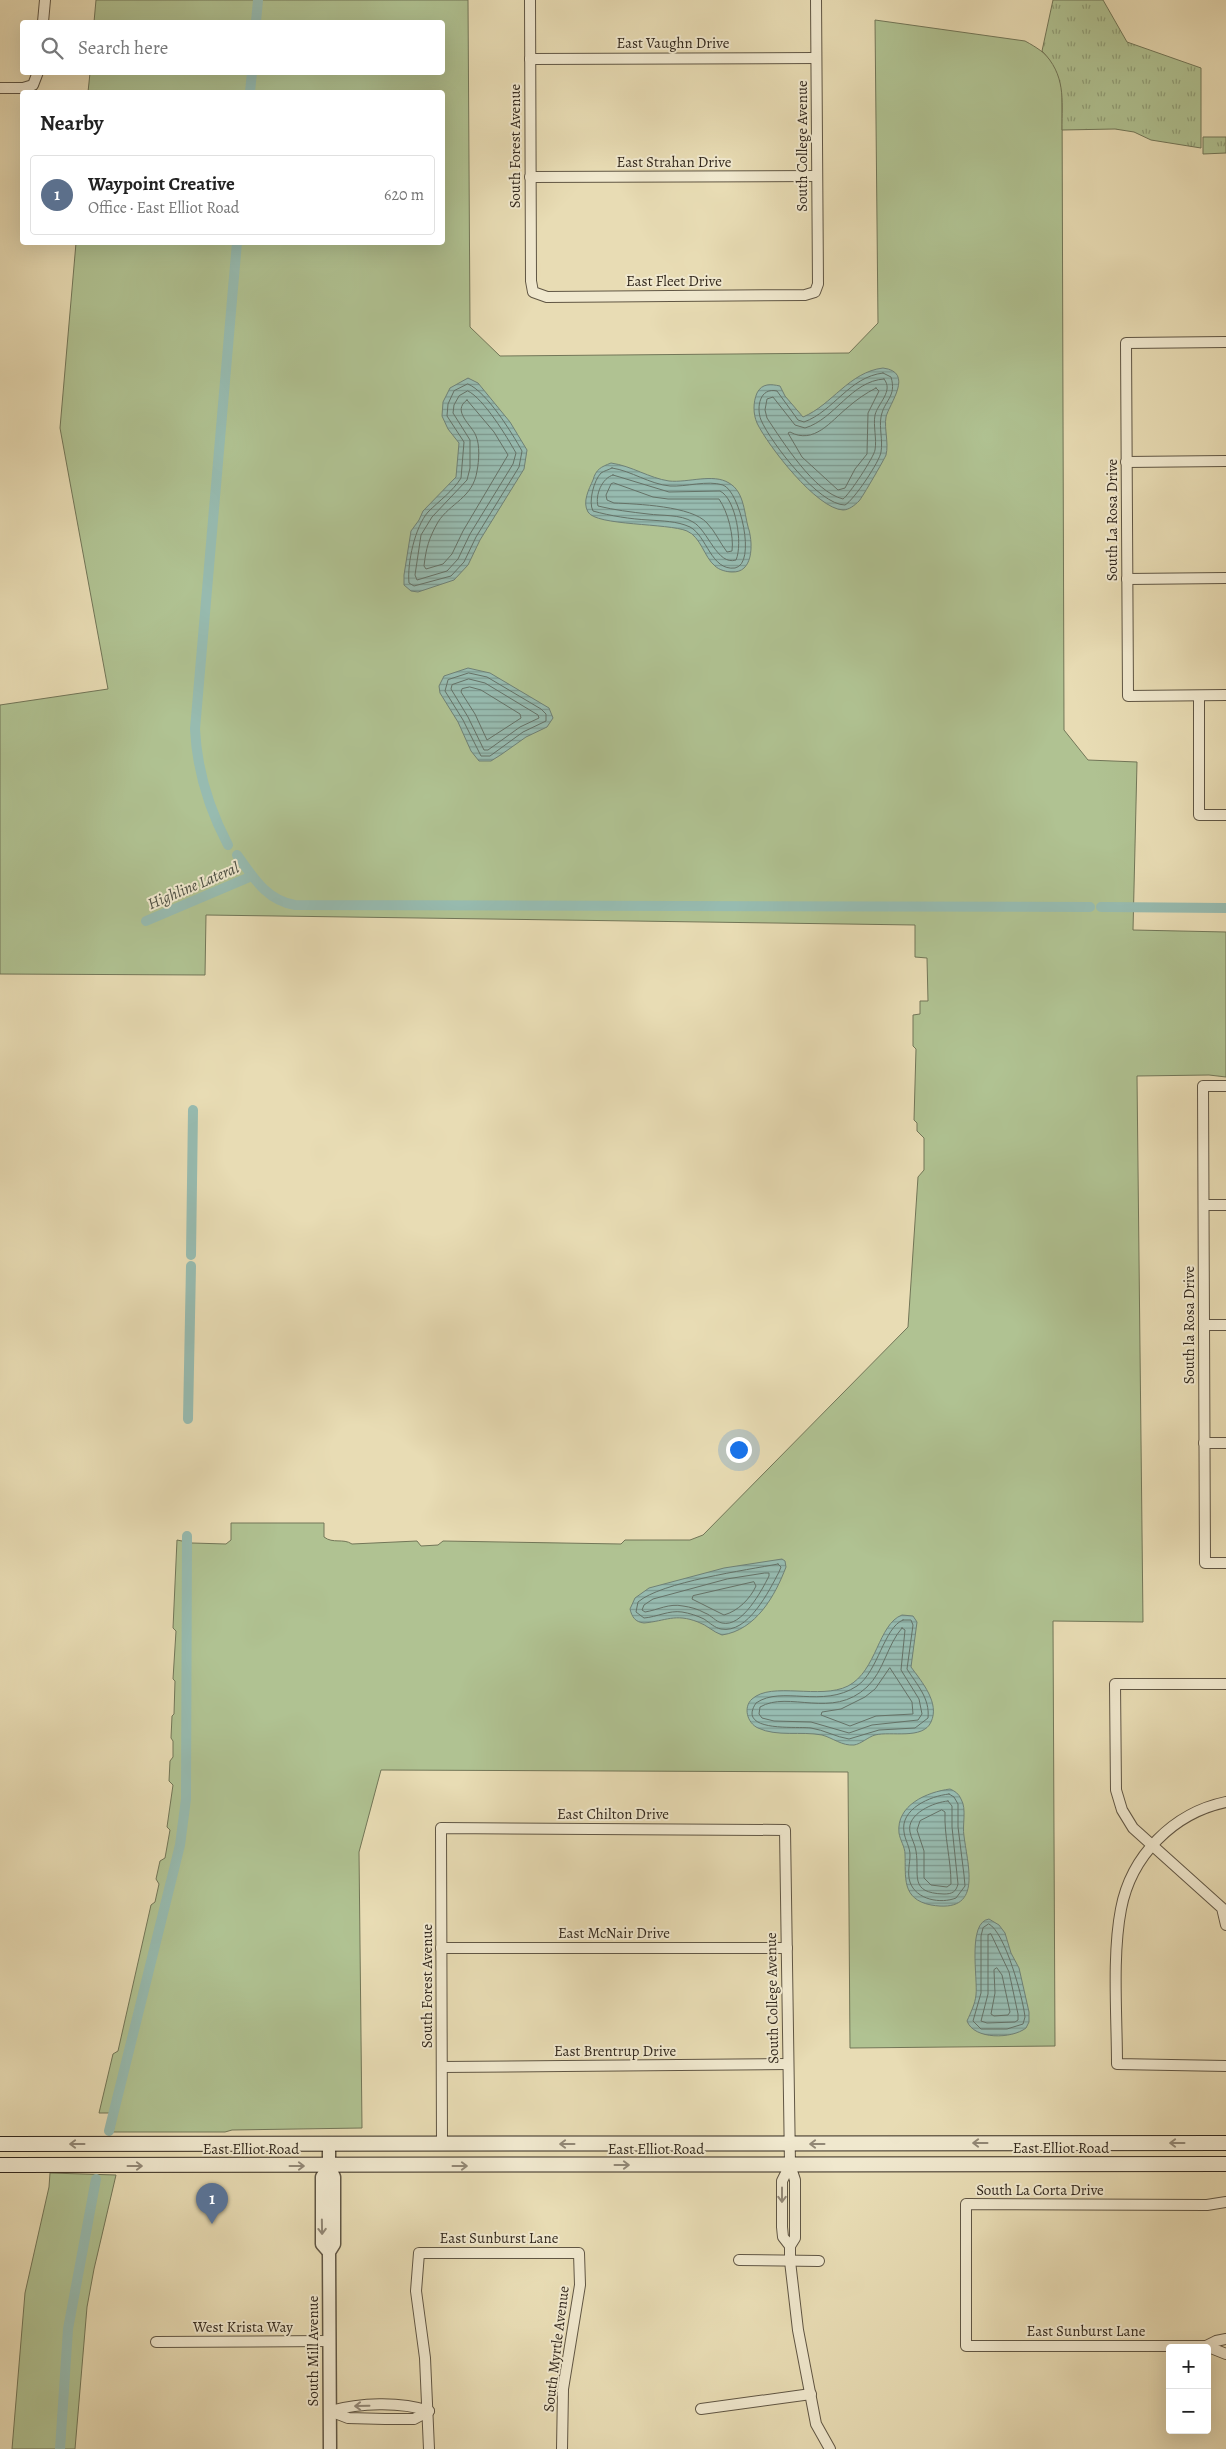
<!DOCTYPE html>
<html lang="en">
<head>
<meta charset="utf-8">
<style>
  body { margin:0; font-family:Alegreya,serif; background:#f6f6f6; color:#222 }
  .controls { position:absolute; right:15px; bottom:15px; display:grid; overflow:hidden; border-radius:5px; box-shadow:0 5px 20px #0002 }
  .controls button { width:45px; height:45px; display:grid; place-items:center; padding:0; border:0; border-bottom:1px solid #e0e0e0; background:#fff; color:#222; font:25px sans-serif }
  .you { position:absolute; left:738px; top:1449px; width:18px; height:18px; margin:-12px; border:4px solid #fff; border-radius:50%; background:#1a73e8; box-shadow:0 0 0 8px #1a73e833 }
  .badge { display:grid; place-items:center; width:32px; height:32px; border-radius:50%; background:#8f2418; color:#fff; font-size:16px; font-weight:700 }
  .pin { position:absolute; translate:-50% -41px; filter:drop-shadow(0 1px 2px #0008) }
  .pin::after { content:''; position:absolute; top:26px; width:18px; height:15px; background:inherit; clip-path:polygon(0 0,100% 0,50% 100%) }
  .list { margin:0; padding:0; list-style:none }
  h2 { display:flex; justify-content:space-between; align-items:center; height:65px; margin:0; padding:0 20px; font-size:21px }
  h2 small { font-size:16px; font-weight:400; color:#767676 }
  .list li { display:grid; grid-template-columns:32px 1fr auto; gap:15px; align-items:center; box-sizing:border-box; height:80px; margin:0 10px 10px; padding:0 10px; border:1px solid #e0e0e0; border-radius:5px }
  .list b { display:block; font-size:19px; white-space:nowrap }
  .list p { margin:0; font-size:16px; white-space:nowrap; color:#767676 }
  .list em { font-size:16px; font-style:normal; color:#767676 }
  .icon { flex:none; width:28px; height:28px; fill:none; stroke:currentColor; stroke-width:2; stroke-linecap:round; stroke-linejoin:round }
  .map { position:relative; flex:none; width:1226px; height:2449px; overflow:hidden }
  .search { position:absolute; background:#fff; box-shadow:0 5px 20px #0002; left:20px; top:20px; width:425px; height:55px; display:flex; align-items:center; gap:12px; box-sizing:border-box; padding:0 18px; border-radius:5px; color:#767676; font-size:19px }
  .panel { position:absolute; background:#fff; box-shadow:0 5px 20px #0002; left:20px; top:90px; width:425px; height:155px; border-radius:5px }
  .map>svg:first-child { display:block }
</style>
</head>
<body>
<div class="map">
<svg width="1226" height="2449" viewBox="0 0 1226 2449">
  <defs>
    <pattern id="park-tufts" width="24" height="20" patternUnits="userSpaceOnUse" patternTransform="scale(1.25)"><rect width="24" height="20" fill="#b0c292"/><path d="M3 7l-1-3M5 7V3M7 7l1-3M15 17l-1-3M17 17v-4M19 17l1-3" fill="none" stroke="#909e77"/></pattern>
    <pattern id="water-rules" width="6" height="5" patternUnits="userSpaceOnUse" patternTransform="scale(1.25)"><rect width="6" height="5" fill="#97bbb0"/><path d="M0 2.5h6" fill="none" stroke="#7c988f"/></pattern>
  </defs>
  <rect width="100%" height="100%" fill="#e8dcb4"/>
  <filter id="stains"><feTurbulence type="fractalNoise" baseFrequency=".004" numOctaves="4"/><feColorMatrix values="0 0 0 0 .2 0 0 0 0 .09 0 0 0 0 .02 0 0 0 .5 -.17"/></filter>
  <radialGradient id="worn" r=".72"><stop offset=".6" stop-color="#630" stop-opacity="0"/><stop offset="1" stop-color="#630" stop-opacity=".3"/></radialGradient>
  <g fill="#b0c292" stroke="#727658">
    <path d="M 96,0 L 468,0 L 470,327 L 500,356 L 849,353 L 878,323 L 875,20 L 1025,41 C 1049,54 1057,63 1062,90 L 1064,730 L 1088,760 L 1137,762 L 1133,930 L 1226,932 L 1226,1077 L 1209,1075 L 1137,1076 L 1143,1622 L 1053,1621 L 1055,2046 L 850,2048 L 848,1772 L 381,1770 L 359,1852 L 362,2128 L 232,2130 L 225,2132 L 113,2132 L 117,2113 L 99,2113 L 113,2054 L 118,2051 L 151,1905 L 155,1902 L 159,1884 L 156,1879 L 160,1861 L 165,1858 L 170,1830 L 167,1827 L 173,1785 L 169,1781 L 170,1761 L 173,1757 L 173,1741 L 171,1738 L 172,1716 L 174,1714 L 175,1681 L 173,1679 L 176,1631 L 173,1628 L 177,1540 L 192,1543 L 226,1544 L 231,1540 L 231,1523 L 324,1523 L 324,1537 C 333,1544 343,1538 352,1544 L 417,1541 L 421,1546 L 438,1545 L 443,1541 L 621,1544 L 625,1540 L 690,1540 L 703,1535 L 908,1327 L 918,1177 L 924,1170 L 924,1138 L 917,1131 L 917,1123 L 914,1120 L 916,1049 L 913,1046 L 913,1015 L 920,1014 L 920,1001 L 928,1001 L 927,958 L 915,957 L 915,925 L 206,915 L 205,975 L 0,974 L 0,705 L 108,689 L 60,428 L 76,243 L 442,242 L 442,92 L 88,92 L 90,73 L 442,72 L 442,22 L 94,22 Z"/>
    <path d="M 50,2173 L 116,2175 L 94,2269 L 87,2307 L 75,2449 L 12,2449 L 25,2293 L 49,2187 Z"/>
  </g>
  <g fill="url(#park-tufts)" stroke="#727658">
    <path d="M 1053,0 L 1103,0 L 1127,42 L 1201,68 L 1201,148 L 1151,140 L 1134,132 L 1115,129 L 1062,130 C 1062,99 1066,75 1042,51 Z"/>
    <path d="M 1203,137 L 1226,137 L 1226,153 L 1203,154 Z"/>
  </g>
  <g fill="url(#water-rules)" stroke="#6f8176">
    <path d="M 883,368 C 915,372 889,404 886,417 C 884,429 889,443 886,455 C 885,458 862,498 859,501 C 855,505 849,510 843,510 C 817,509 768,446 757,423 C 753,414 753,402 757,393 C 762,383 771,384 780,386 L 785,396 L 803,417 C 832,405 849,372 883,368 Z"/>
    <path d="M 468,378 L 478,383 L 510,422 L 527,450 L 524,469 L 480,540 L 468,565 L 454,580 L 418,592 L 411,591 L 404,585 L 404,575 L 411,531 L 419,520 L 423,511 L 456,477 L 459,443 L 448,429 L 442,416 L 443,402 L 450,388 Z"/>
    <path d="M 611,463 C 632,466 649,478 669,481 C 688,483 713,473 729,483 C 745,492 744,515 749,530 C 753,545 753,573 732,572 C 727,572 719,570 715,566 C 704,557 701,537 687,531 C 668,523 596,526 588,512 C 582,502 589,489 593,480 C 596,469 601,467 611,463 Z"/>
    <path d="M 468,668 L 490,673 L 549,708 L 553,718 L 547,727 L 526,737 L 502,754 L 491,761 L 479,761 L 471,751 L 458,722 L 440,693 L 439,686 L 444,676 Z"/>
    <path d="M 782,1559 L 785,1561 L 786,1567 C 775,1596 756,1630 722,1635 C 713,1632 707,1625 698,1622 C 675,1613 666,1621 644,1623 C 635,1622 632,1617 630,1609 L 635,1598 L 649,1588 L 724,1568 Z"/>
    <path d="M 902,1615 L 913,1616 L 917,1622 L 911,1667 C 922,1682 940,1703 931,1722 C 923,1740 891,1731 875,1735 C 868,1737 861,1744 854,1745 C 842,1746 833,1738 822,1735 C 801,1731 777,1737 758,1728 C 747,1723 743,1707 752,1699 C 772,1681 820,1700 848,1686 C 877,1671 878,1624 902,1615 Z"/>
    <path d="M 950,1789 C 955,1791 959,1794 961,1799 C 967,1809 962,1825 964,1836 C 968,1868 983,1914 931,1905 C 901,1899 906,1877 905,1854 C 905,1847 900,1840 899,1833 C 896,1805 927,1792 950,1789 Z"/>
    <path d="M 989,1919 L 999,1925 L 1005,1933 L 1011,1953 L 1019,1968 L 1029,2012 L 1029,2022 L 1026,2028 C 1012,2039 974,2040 967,2021 C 971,2012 975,2004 976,1995 C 978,1979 967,1922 989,1919 Z"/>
  </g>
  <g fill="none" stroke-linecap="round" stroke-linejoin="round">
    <g stroke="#657267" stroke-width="1">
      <path d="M 883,373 L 891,377 C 897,397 884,400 881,417 C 879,428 883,440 881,452 C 880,461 854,500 845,505 C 819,505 771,443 761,420 C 756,407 760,387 777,391 L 798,420 L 804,422 C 834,411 849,377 883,373 Z"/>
      <path d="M 884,379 C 894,391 878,403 875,415 C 873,426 877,439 875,450 C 874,457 849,495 843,499 C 814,492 783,442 767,418 L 765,410 L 767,399 L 773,397 L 795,425 L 805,428 C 835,419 851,381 884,379 Z"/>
      <path d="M 468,384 C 487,392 512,433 522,451 L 519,467 L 476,537 L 464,562 L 451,576 L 414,586 L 409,583 C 407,563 415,527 428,512 C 439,501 453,491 461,478 L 464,442 L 447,416 L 448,404 L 454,391 Z"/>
      <path d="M 876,388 L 879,391 L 868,413 L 867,454 L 855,469 L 845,488 L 838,490 L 802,457 L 788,433 L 790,432 C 814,445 831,421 847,408 C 856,400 866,393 876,388 Z"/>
      <path d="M 468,391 C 484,399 507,437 516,453 L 513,464 L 470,534 L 458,559 L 447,571 L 417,580 L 415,575 L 421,535 L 432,517 L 467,480 L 470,468 L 470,440 L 453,413 L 454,405 L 459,396 Z"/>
      <path d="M 467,400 L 494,432 L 508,455 L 463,531 L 452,554 L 443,564 L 426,569 L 424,566 C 426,548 429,538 438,522 C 450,503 473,498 477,471 C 479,461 480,445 476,436 C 472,425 451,411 467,400 Z"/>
      <path d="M 612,468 C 632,471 649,484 670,486 C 686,487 707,480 723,485 C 740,491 757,564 735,568 C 711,571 707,536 690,527 C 677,521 662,521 649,520 C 630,519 611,516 593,511 C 588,502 594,480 601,473 C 604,471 608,470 612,468 Z"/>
      <path d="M 613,475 L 669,492 L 720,491 C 736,499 743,544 736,560 C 717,566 708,530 693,522 C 680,514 662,516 648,514 C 631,512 614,510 598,506 C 595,495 602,478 613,475 Z"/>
      <path d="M 614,483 L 653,497 L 668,499 L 719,499 C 728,512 734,536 732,551 L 727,552 C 720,543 715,531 707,523 C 692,506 637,504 614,503 L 607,500 L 606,495 L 611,484 Z"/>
      <path d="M 469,673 L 487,677 L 541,709 L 546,714 L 546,721 L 523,732 L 490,756 L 481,756 L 463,720 L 445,691 L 448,680 Z"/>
      <path d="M 469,679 L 485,683 L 538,715 L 539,718 L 520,727 L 488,750 L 484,750 L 468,717 L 451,689 L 452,685 Z"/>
      <path d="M 470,687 L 481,690 L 520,714 L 521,718 L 487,740 L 475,714 L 461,692 L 462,689 Z"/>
      <path d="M 778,1564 L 781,1567 L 779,1572 C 769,1591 748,1634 721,1629 C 715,1628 710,1623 704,1619 C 698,1616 689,1613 682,1612 C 669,1610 657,1617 644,1618 L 636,1612 L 638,1602 C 661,1582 747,1570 778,1564 Z"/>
      <path d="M 765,1573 L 769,1573 L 769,1576 C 762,1590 742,1628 722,1623 C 716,1622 711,1615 705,1613 C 698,1609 690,1607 683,1606 C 669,1603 658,1610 645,1612 L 642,1610 L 644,1605 L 653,1599 L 727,1579 Z"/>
      <path d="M 754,1582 L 756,1586 C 750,1599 738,1611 724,1615 L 692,1599 L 693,1596 Z"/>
      <path d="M 903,1620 L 911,1620 L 913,1625 L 907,1669 C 917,1685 930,1698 928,1718 L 915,1728 L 879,1730 L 849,1739 C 836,1737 824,1730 811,1728 C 798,1726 736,1733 756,1703 C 782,1685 822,1709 857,1686 C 878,1672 884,1627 903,1620 Z"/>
      <path d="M 902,1628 L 905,1630 L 901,1670 L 919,1699 L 922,1714 L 918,1720 L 872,1725 L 849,1733 L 811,1722 L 774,1721 L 762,1718 L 759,1714 L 760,1707 C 789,1690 832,1720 867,1687 C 884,1671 887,1645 902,1628 Z"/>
      <path d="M 890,1668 L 912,1702 L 913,1714 L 876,1716 L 850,1726 L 821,1715 L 822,1712 L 841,1709 L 865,1697 L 875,1689 Z"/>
      <path d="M 949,1794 L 954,1797 L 958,1804 L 958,1827 L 964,1875 L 965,1886 L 956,1898 C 941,1904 916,1900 910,1882 C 907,1873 910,1863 910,1855 C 910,1847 905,1840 904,1832 C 900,1809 930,1796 949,1794 Z"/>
      <path d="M 948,1801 L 952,1806 L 952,1827 L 958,1884 C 956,1892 952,1894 944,1894 C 908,1893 920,1875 916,1851 C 915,1844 911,1838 910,1832 C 906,1814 934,1802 948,1801 Z"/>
      <path d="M 942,1810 L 945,1812 C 944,1836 951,1859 951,1884 L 947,1887 L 931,1885 L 924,1878 L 924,1851 L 917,1830 L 920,1821 Z"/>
      <path d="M 989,1924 C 1005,1932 1023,1998 1025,2017 L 1023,2024 L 1007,2029 L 981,2029 L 973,2021 L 981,1993 L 981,1936 L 983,1928 Z"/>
      <path d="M 991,1934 L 1009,1972 L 1018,2014 L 1018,2020 L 1015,2022 L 987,2023 L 981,2021 L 988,1994 L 988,1935 Z"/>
      <path d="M 997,1968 L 1002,1975 L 1010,2012 L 1008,2015 L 994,2016 L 991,2014 L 995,1993 L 994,1970 Z"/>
    </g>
    <g stroke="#97bbb0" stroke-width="10">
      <path d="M 256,22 L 258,0"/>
      <path d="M 250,92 L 252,72"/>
      <path d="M 228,845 C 208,807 197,771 195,729 L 237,242"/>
      <path d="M 237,855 C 253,877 267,901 295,905 L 1090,907"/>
      <path d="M 1101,907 L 1226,908"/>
      <path d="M 146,921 L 252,876"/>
      <path d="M 191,1255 L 193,1110"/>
      <path d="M 188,1419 L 191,1266"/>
      <path d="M 109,2131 L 180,1845 L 186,1799 L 187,1536"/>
      <path d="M 60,2449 L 68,2329 L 96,2179"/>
    </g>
    <defs>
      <g id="minor">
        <path d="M 530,0 L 531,281 L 533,292 L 547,297 L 805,295 L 815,292 L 818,284 L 816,0"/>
        <path d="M 43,22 L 45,0"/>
        <path d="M 530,59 L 816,58"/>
        <path d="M 0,88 L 23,88 L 33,85 L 38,72"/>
        <path d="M 530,177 L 817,176"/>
        <path d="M 1226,342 L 1126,343 L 1128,696 L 1226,695"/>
        <path d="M 1126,462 L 1226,461"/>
        <path d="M 1127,579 L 1226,578"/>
        <path d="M 1199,696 L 1199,815 L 1226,815"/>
        <path d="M 1226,1086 L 1203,1086 L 1205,1563 L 1226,1563"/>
        <path d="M 1204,1205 L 1226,1205"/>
        <path d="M 1204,1325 L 1226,1325"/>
        <path d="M 1204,1443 L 1226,1443"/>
        <path d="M 1226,1684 L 1115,1684 L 1116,1790 L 1122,1810 L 1133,1828 L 1222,1908 L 1226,1925"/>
        <path d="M 1226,1802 C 1173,1813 1131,1856 1121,1909 C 1112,1955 1117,2017 1117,2064 L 1226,2066"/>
        <path d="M 441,1948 L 787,1948"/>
        <path d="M 442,2067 L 788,2064"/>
        <path d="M 442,2144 L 441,1828 L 785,1830 L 790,2165 L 795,2180 L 795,2238 L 790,2246 L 790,2261 L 798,2330 L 816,2424 L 830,2449"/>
        <path d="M 790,2165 L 782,2181 L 782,2227 L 783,2237 L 790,2246"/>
        <path d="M 1226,2202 L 1207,2205 L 966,2204 L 966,2346 L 1206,2346 L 1216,2341 L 1226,2339"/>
        <path d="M 739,2260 L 819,2261"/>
        <path d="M 156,2342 L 329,2341"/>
        <path d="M 1206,2346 L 1226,2354"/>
        <path d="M 701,2409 L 811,2394"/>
        <path d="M 330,2411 L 348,2418 L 385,2419 L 414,2419 L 429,2411"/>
        <path d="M 330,2411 C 360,2403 399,2401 429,2411"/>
        <path d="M 429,2449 L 425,2358 L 416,2291 L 419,2253 L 579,2253 L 580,2285 L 563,2389 L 562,2449"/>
      </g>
      <g id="tertiary">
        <path d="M 329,2144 L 329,2166 L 334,2177 L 334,2244 L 329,2252 L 330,2449"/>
        <path d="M 329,2252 L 322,2244 L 322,2177 L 329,2166"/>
      </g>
      <g id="secondary">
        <path d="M 0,2144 L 1226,2143"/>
        <path d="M 0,2165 L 1226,2164"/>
      </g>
    </defs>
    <use href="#minor" stroke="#605644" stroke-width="12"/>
    <use href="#tertiary" stroke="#605644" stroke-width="15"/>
    <use href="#secondary" stroke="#33291e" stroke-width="16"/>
    <use href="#minor" stroke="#f0e8ce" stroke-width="10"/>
    <use href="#tertiary" stroke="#f0e8ce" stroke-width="12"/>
    <use href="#secondary" stroke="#f0e8ce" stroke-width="14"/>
  </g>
  <defs><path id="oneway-shaft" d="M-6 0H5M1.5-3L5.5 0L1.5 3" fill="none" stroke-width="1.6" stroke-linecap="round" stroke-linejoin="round" transform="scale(1.25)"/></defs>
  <g stroke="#928876">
    <use href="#oneway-shaft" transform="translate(980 2143) rotate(180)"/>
    <use href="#oneway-shaft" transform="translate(1177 2143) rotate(180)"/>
    <use href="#oneway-shaft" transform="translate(77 2144) rotate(180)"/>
    <use href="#oneway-shaft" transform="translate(567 2144) rotate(180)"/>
    <use href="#oneway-shaft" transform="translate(817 2144) rotate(180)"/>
    <use href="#oneway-shaft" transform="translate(622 2165)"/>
    <use href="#oneway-shaft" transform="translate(135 2166)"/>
    <use href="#oneway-shaft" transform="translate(297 2166)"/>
    <use href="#oneway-shaft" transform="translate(460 2166)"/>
    <use href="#oneway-shaft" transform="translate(782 2195) rotate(90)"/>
    <use href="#oneway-shaft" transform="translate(322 2227) rotate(89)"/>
    <use href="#oneway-shaft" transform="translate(362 2406) rotate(179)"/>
  </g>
  <g text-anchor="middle" stroke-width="4" stroke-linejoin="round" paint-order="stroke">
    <g font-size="15" fill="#33291e" stroke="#f0e8ce">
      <text x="673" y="48">East Vaughn Drive</text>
      <text transform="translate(515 146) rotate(-90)" y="5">South Forest Avenue</text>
      <text transform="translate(802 146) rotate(-90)" y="5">South College Avenue</text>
      <text x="674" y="167">East Strahan Drive</text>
      <text x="674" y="286">East Fleet Drive</text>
      <text transform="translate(1112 520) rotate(-90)" y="5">South La Rosa Drive</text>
      <text transform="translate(1189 1325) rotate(-90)" y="5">South la Rosa Drive</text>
      <text x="613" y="1819">East Chilton Drive</text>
      <text x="614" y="1938">East McNair Drive</text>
      <text transform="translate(427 1986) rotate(-90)" y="5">South Forest Avenue</text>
      <text transform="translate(772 1998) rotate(-91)" y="5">South College Avenue</text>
      <text x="615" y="2056">East Brentrup Drive</text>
      <text x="1061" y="2153">East Elliot Road</text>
      <text x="251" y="2154">East Elliot Road</text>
      <text x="656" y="2154">East Elliot Road</text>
      <text x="1040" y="2195">South La Corta Drive</text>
      <text x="499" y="2243">East Sunburst Lane</text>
      <text x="243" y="2332">West Krista Way</text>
      <text x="1086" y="2336">East Sunburst Lane</text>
      <text transform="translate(556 2349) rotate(-83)" y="5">South Myrtle Avenue</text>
      <text transform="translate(313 2351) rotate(-90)" y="5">South Mill Avenue</text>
    </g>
    <g font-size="16" font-style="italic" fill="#4c4e42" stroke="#f0e8ce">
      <text transform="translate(193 885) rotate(-23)" y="6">Highline Lateral</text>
    </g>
  </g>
  <rect width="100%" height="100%" filter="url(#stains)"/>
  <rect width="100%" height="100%" fill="url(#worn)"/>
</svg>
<div class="controls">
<button>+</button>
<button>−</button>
</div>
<div class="you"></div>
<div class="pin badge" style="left:212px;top:2224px;background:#5c6f8a">1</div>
<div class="search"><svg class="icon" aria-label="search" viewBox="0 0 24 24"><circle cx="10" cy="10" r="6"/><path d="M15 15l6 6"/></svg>Search here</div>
<section class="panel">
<h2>Nearby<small></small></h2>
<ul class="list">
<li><span class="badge" style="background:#5c6f8a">1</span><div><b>Waypoint Creative</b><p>Office · East Elliot Road</p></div><em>620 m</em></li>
</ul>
</section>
</div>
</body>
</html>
